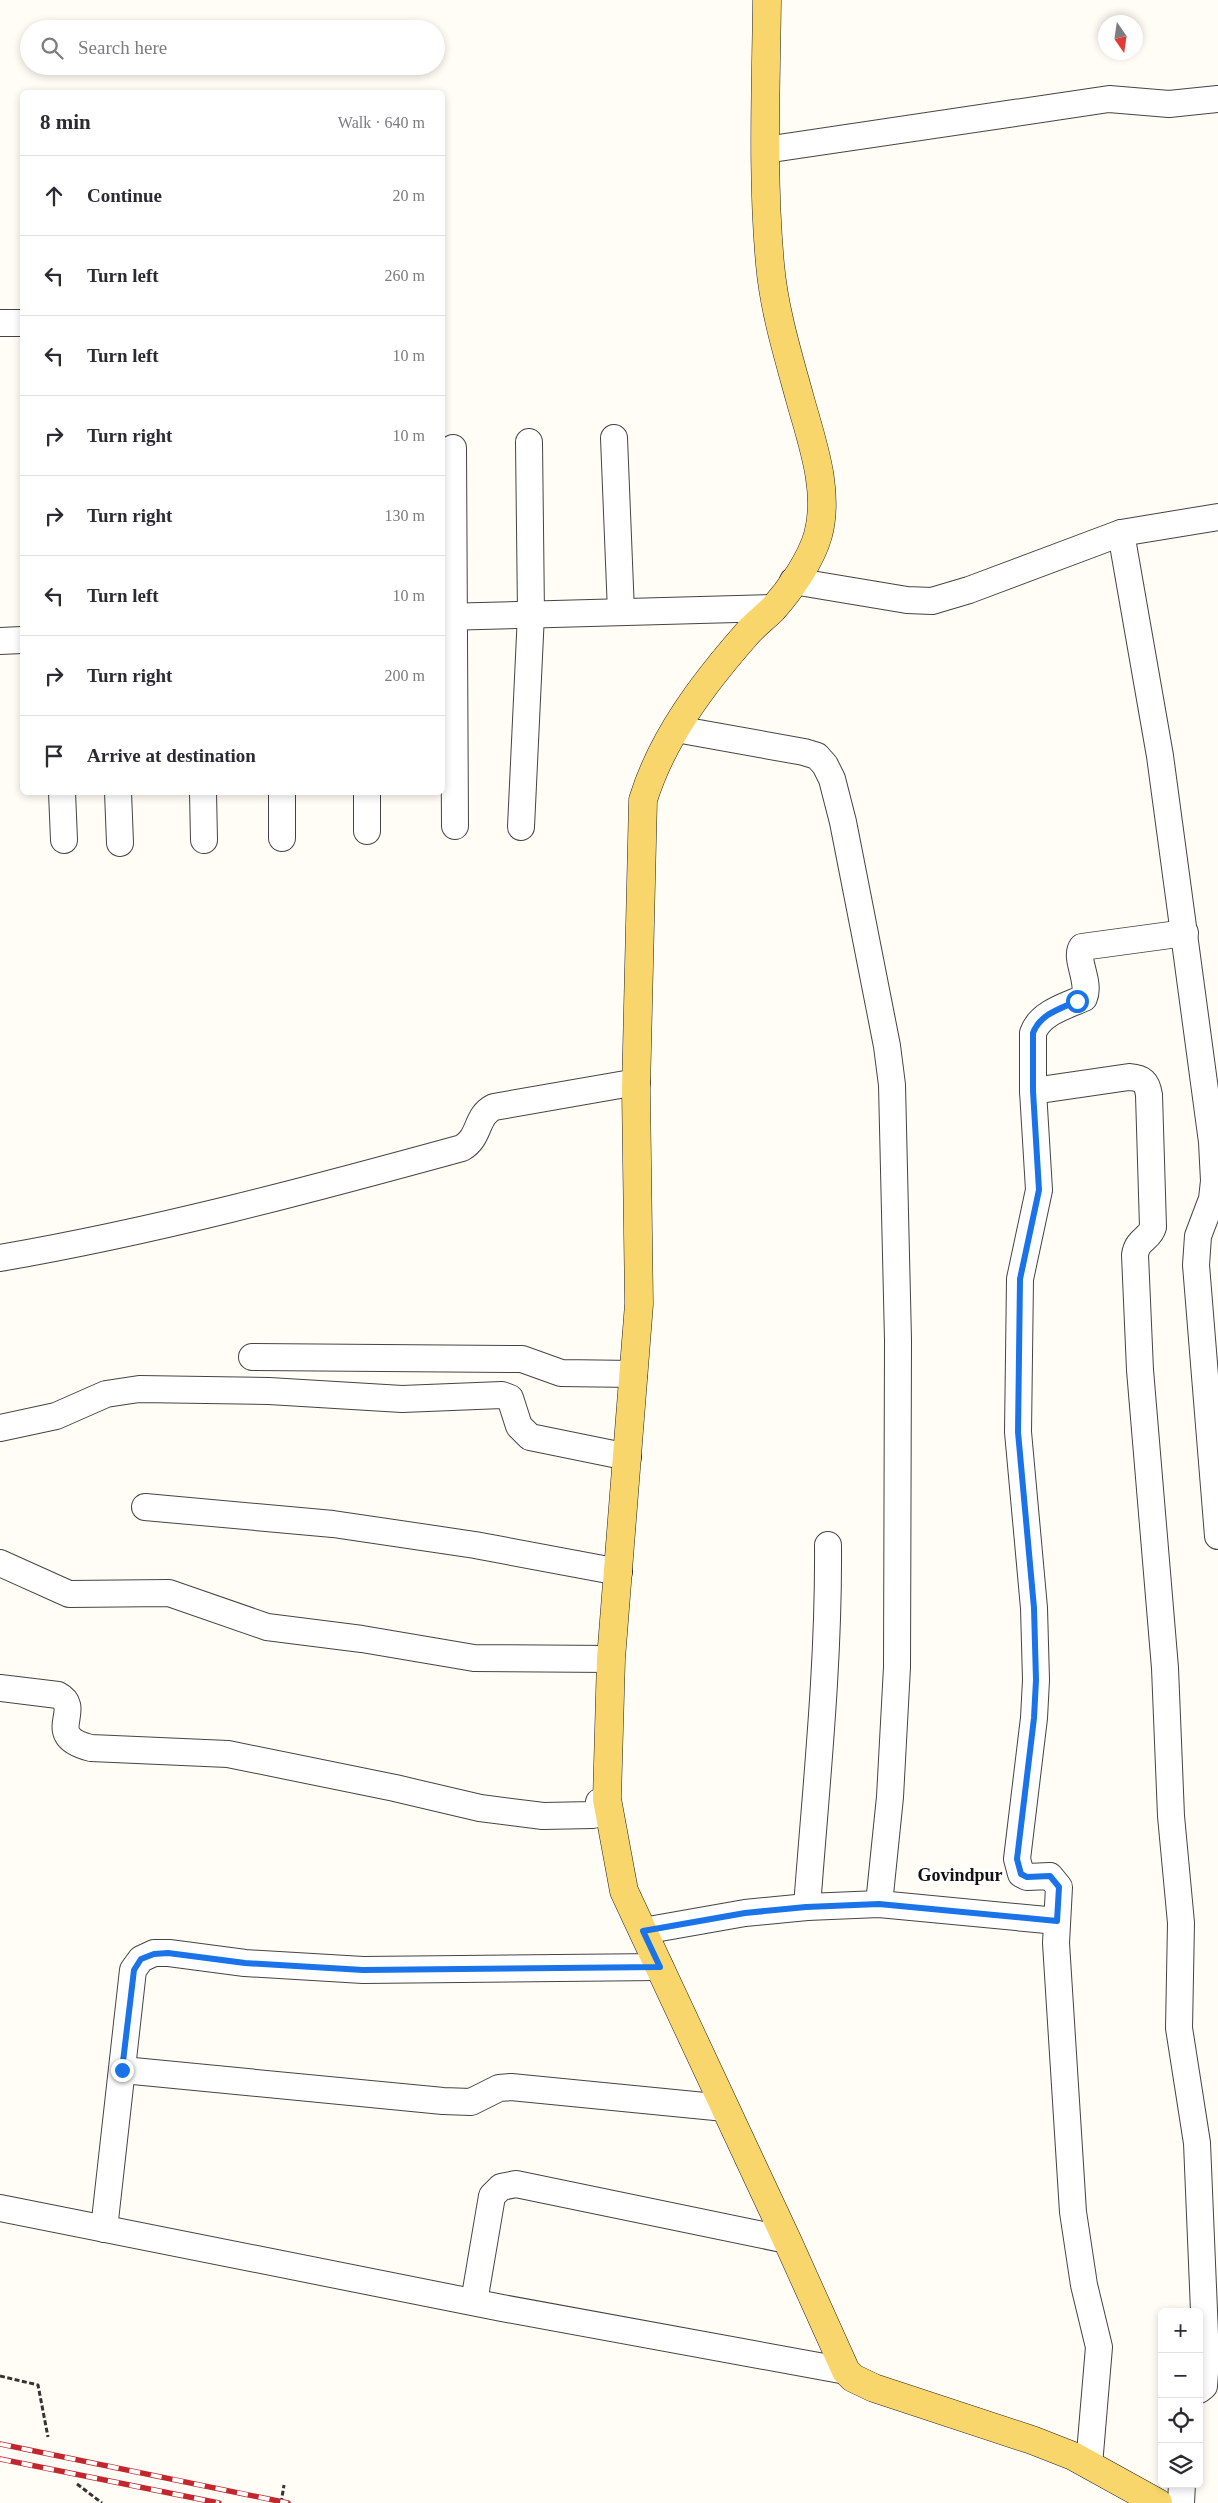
<!DOCTYPE html>
<html lang="en">
<head>
<meta charset="utf-8">
<style>
  body { margin:0; font-family:Georgia,serif; background:#f2f2f3; color:#2b2b33 }
  .controls { position:absolute; right:15px; bottom:15px; display:grid; overflow:hidden; border-radius:8px; box-shadow:0 2px 8px #0003 }
  .controls button { width:45px; height:45px; display:grid; place-items:center; padding:0; border:0; border-bottom:1px solid #e1e1e2; background:#fff; color:#2b2b33; font:25px sans-serif }
  .compass { position:absolute; left:1098px; top:15px; width:45px; height:45px; border-radius:50%; background:#fff; box-shadow:0 2px 8px #0003; rotate:167deg }
  .stop { position:absolute; width:15px; height:15px; margin:-11px; border:4px solid #1a73e8; border-radius:50%; background:#fff }
  .stop.end { background:#1a73e8; border-color:#fff; box-shadow:0 1px 5px #0008 }
  .list { margin:0; padding:0; list-style:none }
  h2 { display:flex; justify-content:space-between; align-items:center; height:65px; margin:0; padding:0 20px; font-size:21px }
  h2 small { font-size:16px; font-weight:400; color:#7c7c81 }
  .list li { display:grid; grid-template-columns:32px 1fr auto; gap:15px; align-items:center; box-sizing:border-box; height:80px; padding:0 20px; border-top:1px solid #e1e1e2 }
  .list b { display:block; font-size:19px; white-space:nowrap }
  .list em { font-size:16px; font-style:normal; color:#7c7c81 }
  .icon { flex:none; width:28px; height:28px; fill:none; stroke:currentColor; stroke-width:2; stroke-linecap:round; stroke-linejoin:round }
  .map { position:relative; flex:none; width:1218px; height:2503px; overflow:hidden }
  .search { position:absolute; background:#fff; box-shadow:0 2px 8px #0003; left:20px; top:20px; width:425px; height:55px; display:flex; align-items:center; gap:12px; box-sizing:border-box; padding:0 18px; border-radius:28px; color:#7c7c81; font-size:19px }
  .panel { position:absolute; background:#fff; box-shadow:0 2px 8px #0003; left:20px; top:90px; width:425px; height:705px; border-radius:8px }
  .map>svg:first-child { display:block }
</style>
</head>
<body>
<div class="map">
<svg width="1218" height="2503" viewBox="0 0 1218 2503">
  <rect width="100%" height="100%" fill="#fffdf5"/>
  <g fill="none" stroke-linecap="round" stroke-linejoin="round">
    <defs>
      <g id="minor">
        <path d="M 765,150 L 1109,99 L 1169,104 L 1218,99"/>
        <path d="M 0,323 L 22,323"/>
        <path d="M 614,438 L 621,612"/>
        <path d="M 453,448 L 455,826"/>
        <path d="M 1121,533 L 1160,756 L 1212,1142 L 1214,1181 L 1212,1199 L 1198,1236 L 1196,1265 L 1218,1536"/>
        <path d="M 793,581 L 907,600 L 932,601 L 969,590 L 1121,533 L 1218,517"/>
        <path d="M 442,617 L 774,608"/>
        <path d="M 0,641 L 22,640"/>
        <path d="M 676,729 L 804,752 L 817,756 L 825,765 L 832,779 L 843,822 L 887,1046 L 892,1085 L 898,1340 L 897,1667 L 890,1797 L 879,1904"/>
        <path d="M 62,792 L 64,840"/>
        <path d="M 118,792 L 120,843"/>
        <path d="M 203,792 L 204,840"/>
        <path d="M 367,792 L 367,831"/>
        <path d="M 521,827 L 531,614 L 529,442"/>
        <path d="M 282,838 L 282,792"/>
        <path d="M 1033,1091 L 1129,1077 C 1143,1078 1147,1082 1149,1095 L 1153,1227 C 1150,1239 1137,1239 1135,1255 L 1140,1370 L 1165,1668 L 1171,1816 L 1181,1923 L 1179,2028 L 1197,2143 L 1206,2359 L 1204,2386 L 1199,2390"/>
        <path d="M 0,1258 C 156,1231 309,1190 462,1148 C 481,1137 475,1116 494,1107 L 637,1082"/>
        <path d="M 252,1357 L 522,1359 L 561,1373 L 634,1374"/>
        <path d="M 0,1428 L 56,1416 L 106,1394 L 139,1389 L 269,1391 L 402,1399 L 502,1395 L 510,1398 L 519,1426 L 530,1437 L 628,1457"/>
        <path d="M 145,1507 L 333,1524 L 475,1545 L 619,1572"/>
        <path d="M 0,1563 L 69,1594 L 169,1593 L 267,1627 L 362,1639 L 474,1658 L 611,1659"/>
        <path d="M 0,1688 L 58,1695 C 85,1709 41,1736 91,1748 L 228,1754 L 395,1788 L 480,1808 L 543,1816 L 593,1815 L 597,1812 L 599,1802 L 607,1799"/>
        <path d="M 807,1907 C 816,1786 829,1666 828,1545"/>
        <path d="M 643,1931 L 745,1913 L 807,1907 L 879,1904 L 1057,1921"/>
        <path d="M 123,2070 L 443,2101 L 471,2102 L 499,2088 L 511,2087 L 725,2108"/>
        <path d="M 0,2208 L 502,2308 L 846,2371"/>
        <path d="M 104,2229 L 133,1970 L 141,1959 L 154,1953 L 169,1953 L 245,1963 L 363,1970 L 660,1967"/>
        <path d="M 474,2302 L 492,2196 L 501,2187 L 516,2184 L 787,2240"/>
        <path d="M 1089,2465 L 1099,2347 L 1084,2285 L 1073,2212 L 1056,1943 L 1059,1887 L 1050,1876 L 1027,1877 L 1021,1874 L 1017,1859 L 1034,1718 L 1036,1680 L 1034,1608 L 1018,1432 L 1020,1279 L 1039,1190 L 1033,1091 L 1033,1033 C 1040,1013 1066,1006 1084,998 C 1091,982 1074,958 1082,947 L 1185,933"/>
        <path d="M 1181,2503 L 1182,2484"/>
      </g>
      <path id="major" d="M 767,0 C 766,88 762,177 770,264 C 774,310 788,355 800,399 C 812,442 830,491 818,535 C 811,560 790,590 773,609 C 764,618 753,626 745,636 C 703,684 662,738 643,800 L 636,1090 L 639,1304 L 611,1659 L 607,1799 L 624,1891 L 787,2240 L 846,2371 L 853,2378 L 874,2388 L 1032,2440 L 1073,2456 L 1158,2503"/>
    </defs>
    <use href="#minor" stroke="#444" stroke-width="28"/>
    <use href="#major" stroke="#222" stroke-width="29"/>
    <g stroke="#333" stroke-width="3" stroke-dasharray="5 2.5" stroke-linecap="butt">
      <path d="M 0,2376 L 38,2385 L 48,2437"/>
      <path d="M 77,2484 L 102,2503"/>
      <path d="M 281,2503 L 284,2485"/>
    </g>
    <use href="#minor" stroke="#fff" stroke-width="26"/>
    <use href="#major" stroke="#f9d66b" stroke-width="28"/>
    <defs>
      <g id="rail">
        <path d="M 0,2444 L 288,2503"/>
        <path d="M 0,2459 L 219,2503"/>
      </g>
    </defs>
    <use href="#rail" stroke="#c4262e" stroke-width="5.5"/>
    <use href="#rail" stroke="#fff" stroke-width="4" stroke-dasharray="11" stroke-linecap="butt"/>
  </g>
  <g fill="none" stroke-linecap="round" stroke-linejoin="round">
    <path stroke="#1a73e8" stroke-width="6" d="M 122,2070 L 134,1970 L 141,1959 L 154,1954 L 168,1953 L 245,1963 L 363,1970 L 660,1967 L 643,1931 L 745,1913 L 806,1907 L 879,1904 L 1057,1921 L 1059,1887 L 1050,1876 L 1027,1877 L 1021,1874 L 1017,1859 L 1034,1718 L 1036,1680 L 1034,1608 L 1018,1432 L 1020,1279 L 1039,1190 L 1033,1091 L 1033,1033 C 1040,1014 1060,1009 1077,1001"/>
  </g>
  <g text-anchor="middle" stroke-width="5" stroke-linejoin="round" paint-order="stroke">
    <g font-size="18" font-weight="bold" fill="#111" stroke="#fff">
      <text x="960" y="1881">Govindpur</text>
    </g>
  </g>
</svg>
<div class="controls">
<button>+</button>
<button>−</button>
<button><svg class="icon" aria-label="locate" viewBox="0 0 24 24"><circle cx="12" cy="12" r="6"/><path d="M12 2v4M12 18v4M2 12h4M18 12h4"/></svg></button>
<button><svg class="icon" aria-label="layers" viewBox="0 0 24 24"><path d="M12 4l9 5-9 5-9-5zM3 14l9 5 9-5"/></svg></button>
</div>
<svg class="compass" viewBox="-18 -18 36 36"><path d="M0-13l5 13h-10z" fill="#e53935"/><path d="M0 13l5-13h-10z" fill="#7c7c81"/></svg>
<div class="stop" style="left:1077px;top:1001px"></div>
<div class="stop end" style="left:122px;top:2070px"></div>
<div class="search"><svg class="icon" aria-label="search" viewBox="0 0 24 24"><circle cx="10" cy="10" r="6"/><path d="M15 15l6 6"/></svg>Search here</div>
<section class="panel">
<h2>8 min<small>Walk · 640 m</small></h2>
<ul class="list">
<li><svg class="icon" aria-label="ahead" viewBox="0 0 24 24"><path d="M12 20V5M6 11l6-6 6 6"/></svg><div><b>Continue</b></div><em>20 m</em></li>
<li><svg class="icon" aria-label="left" viewBox="0 0 24 24"><path d="M17 20v-9H6M10 6l-5 5 5 5"/></svg><div><b>Turn left</b></div><em>260 m</em></li>
<li><svg class="icon" aria-label="left" viewBox="0 0 24 24"><path d="M17 20v-9H6M10 6l-5 5 5 5"/></svg><div><b>Turn left</b></div><em>10 m</em></li>
<li><svg class="icon" aria-label="right" viewBox="0 0 24 24"><path d="M7 20v-9h11M14 6l5 5-5 5"/></svg><div><b>Turn right</b></div><em>10 m</em></li>
<li><svg class="icon" aria-label="right" viewBox="0 0 24 24"><path d="M7 20v-9h11M14 6l5 5-5 5"/></svg><div><b>Turn right</b></div><em>130 m</em></li>
<li><svg class="icon" aria-label="left" viewBox="0 0 24 24"><path d="M17 20v-9H6M10 6l-5 5 5 5"/></svg><div><b>Turn left</b></div><em>10 m</em></li>
<li><svg class="icon" aria-label="right" viewBox="0 0 24 24"><path d="M7 20v-9h11M14 6l5 5-5 5"/></svg><div><b>Turn right</b></div><em>200 m</em></li>
<li><svg class="icon" aria-label="arrive" viewBox="0 0 24 24"><path d="M6 21V4h12l-3 4 3 4H6"/></svg><div><b>Arrive at destination</b></div></li>
</ul>
</section>
</div>
</body>
</html>
